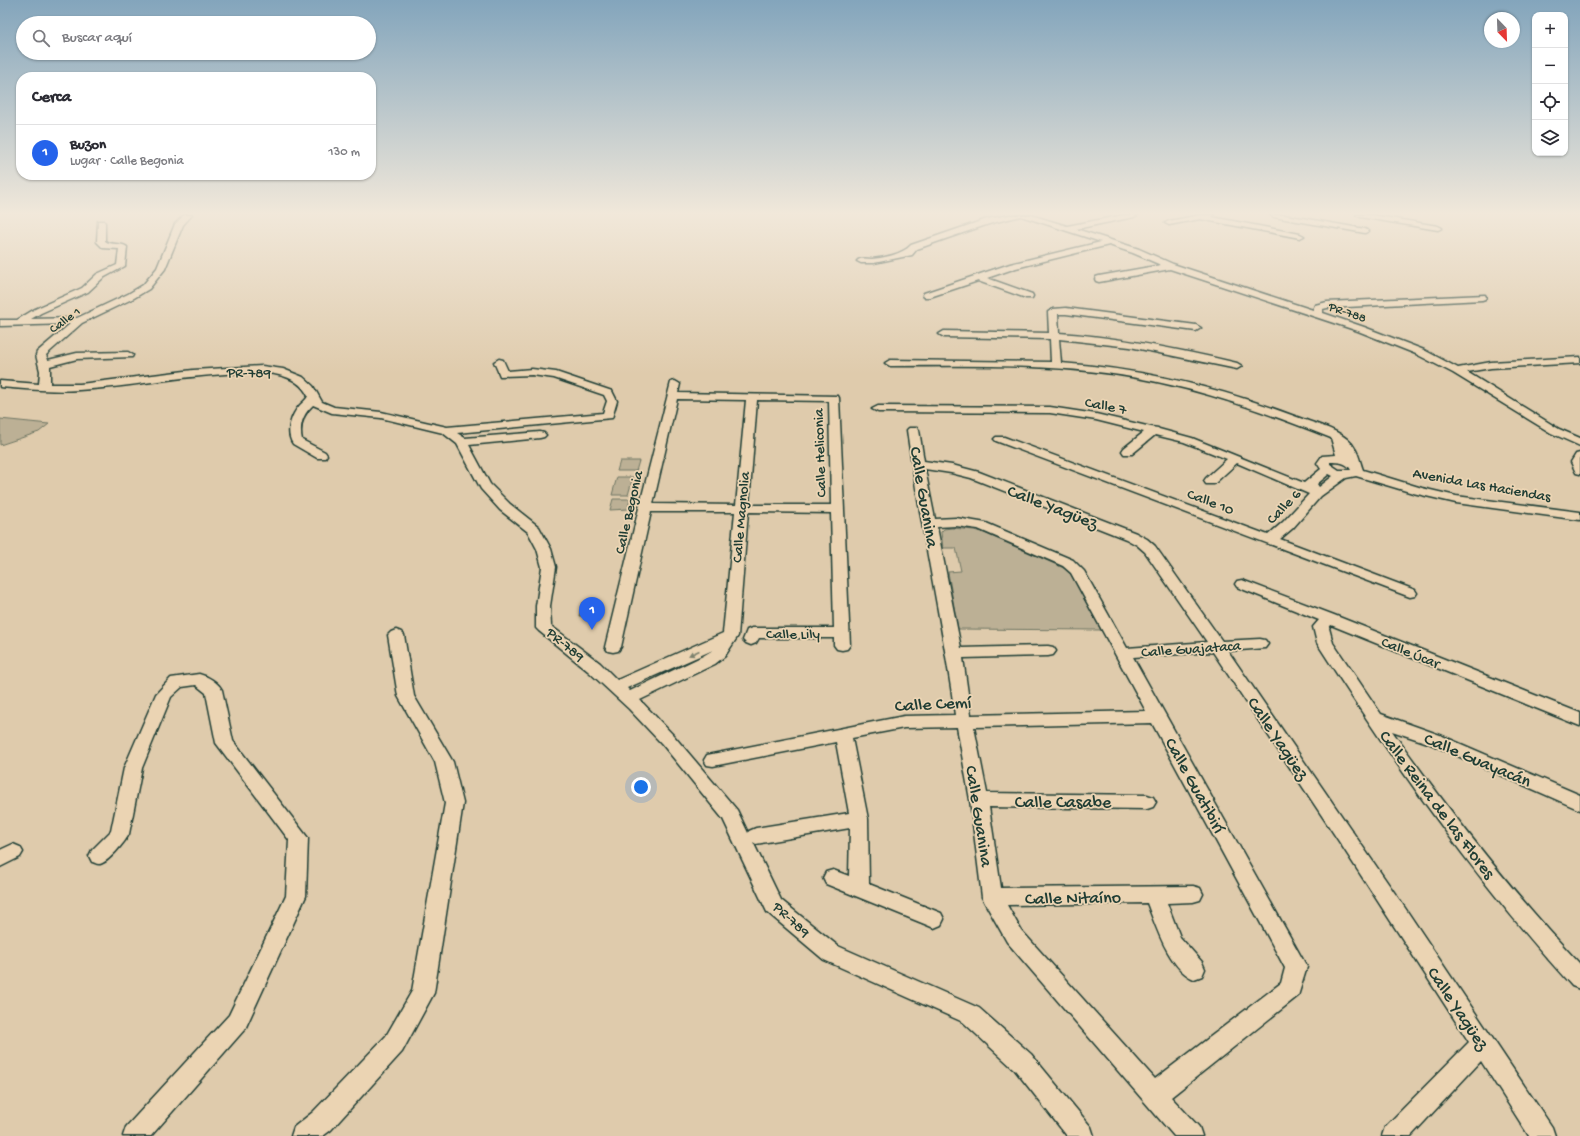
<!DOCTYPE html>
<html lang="es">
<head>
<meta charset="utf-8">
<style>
  body { margin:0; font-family:"Gochi Hand",sans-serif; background:#f2f2f3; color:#2b2b33 }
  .controls { position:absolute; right:12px; top:12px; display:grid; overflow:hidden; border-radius:8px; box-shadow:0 1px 3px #0004 }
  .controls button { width:36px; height:36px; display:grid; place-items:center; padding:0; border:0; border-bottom:1px solid #e1e1e2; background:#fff; color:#2b2b33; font:20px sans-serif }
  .compass { position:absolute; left:1484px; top:12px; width:36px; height:36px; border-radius:50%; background:#fff; box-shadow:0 1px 3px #0004; rotate:157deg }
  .you { position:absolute; left:641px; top:787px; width:14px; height:14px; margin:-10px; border:3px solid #fff; border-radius:50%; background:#1a73e8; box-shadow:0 0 0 6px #1a73e833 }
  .badge { display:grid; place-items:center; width:26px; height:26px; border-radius:50%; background:#2563eb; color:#fff; font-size:13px; font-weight:700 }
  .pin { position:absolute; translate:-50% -33px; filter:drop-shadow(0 1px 2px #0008) }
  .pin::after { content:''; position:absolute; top:21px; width:14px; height:12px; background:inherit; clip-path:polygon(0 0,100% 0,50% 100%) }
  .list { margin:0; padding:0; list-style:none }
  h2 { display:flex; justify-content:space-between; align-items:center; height:52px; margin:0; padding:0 16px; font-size:17px }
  h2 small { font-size:13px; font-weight:400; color:#7c7c81 }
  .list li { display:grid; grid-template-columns:26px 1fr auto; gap:12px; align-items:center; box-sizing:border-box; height:56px; padding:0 16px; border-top:1px solid #e1e1e2 }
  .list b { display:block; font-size:15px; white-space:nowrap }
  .list p { margin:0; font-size:13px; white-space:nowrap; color:#7c7c81 }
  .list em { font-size:13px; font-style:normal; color:#7c7c81 }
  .icon { flex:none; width:22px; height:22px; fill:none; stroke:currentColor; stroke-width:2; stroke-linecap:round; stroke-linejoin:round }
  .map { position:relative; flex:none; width:1580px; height:1136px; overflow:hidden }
  .search { position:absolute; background:#fff; box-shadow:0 1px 3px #0004; left:16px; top:16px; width:360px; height:44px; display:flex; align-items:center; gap:10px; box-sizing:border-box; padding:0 14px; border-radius:22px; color:#7c7c81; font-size:15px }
  .panel { position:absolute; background:#fff; box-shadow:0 1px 3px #0004; left:16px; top:72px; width:360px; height:108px; border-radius:16px }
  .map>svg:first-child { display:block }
</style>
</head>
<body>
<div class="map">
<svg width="1580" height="1136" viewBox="0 0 1580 1136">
  <rect width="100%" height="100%" fill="#dfcbac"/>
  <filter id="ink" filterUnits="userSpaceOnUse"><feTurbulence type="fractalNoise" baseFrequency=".025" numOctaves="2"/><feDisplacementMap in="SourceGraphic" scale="8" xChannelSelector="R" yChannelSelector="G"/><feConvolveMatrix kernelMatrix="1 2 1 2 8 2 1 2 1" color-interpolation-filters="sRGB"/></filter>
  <g filter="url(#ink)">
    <g fill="#bcb095" stroke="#6e7664">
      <path d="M 0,419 L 49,424 L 39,432 L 0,445 Z"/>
      <path d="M 620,461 L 639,461 L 636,471 L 617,471 Z"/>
      <path d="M 617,477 L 633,477 L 628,495 L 612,495 Z"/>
      <path d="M 613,499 L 630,499 L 628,509 L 610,510 Z"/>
      <path d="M 952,528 L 974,530 L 984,533 L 1066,569 L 1072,576 L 1101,630 L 958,629 L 948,572 L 961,571 L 956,548 L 943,548 L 941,532 L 944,529 Z"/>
    </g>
    <path fill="#8d8f79" stroke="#616e5d" d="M 582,603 L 599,603 L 596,616 L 579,616 Z"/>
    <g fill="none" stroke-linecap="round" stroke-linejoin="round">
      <defs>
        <g id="minor">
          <path d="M 184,215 L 192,215 L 183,225 L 165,269 L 149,289 L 134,298 L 82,323 L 46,355 L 48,360 L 77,353 L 128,352 L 133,355 L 132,357 L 77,359 L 50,366 L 50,384 L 80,384 L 193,370 L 262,366 L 283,369 L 303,377 L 313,386 L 322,402 L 334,407 L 381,412 L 447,427 L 603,413 L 607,401 L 604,395 L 554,378 L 532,375 L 500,376 L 494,362 L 499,359 L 503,360 L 508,371 L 532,369 L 556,372 L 612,391 L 617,401 L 612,418 L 457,433 L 465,438 L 540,432 L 544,433 L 546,435 L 544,437 L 540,438 L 469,445 L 490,484 L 510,504 L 539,527 L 551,549 L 556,567 L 550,606 L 551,626 L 600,663 L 617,680 L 723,633 L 735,512 L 651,512 L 621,647 L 618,651 L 613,652 L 608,651 L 605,647 L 639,508 L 671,382 L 675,381 L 680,384 L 678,393 L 838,396 L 839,398 L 850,645 L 847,649 L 842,650 L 837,649 L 834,645 L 834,638 L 759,638 L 756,643 L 751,645 L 746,643 L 743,640 L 747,630 L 752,628 L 834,628 L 831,513 L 748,512 L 738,636 L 725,656 L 715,664 L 640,700 L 674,736 L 737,810 L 748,833 L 749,831 L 756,828 L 849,813 L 836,742 L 713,766 L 707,765 L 704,760 L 707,755 L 904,716 L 955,715 C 942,619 920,525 907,430 L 909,428 L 917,428 L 919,430 L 924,461 L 952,465 L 979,472 L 1136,533 L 1147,539 L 1155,546 L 1222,641 L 1260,639 L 1265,640 L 1268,644 L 1265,648 L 1228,651 L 1405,908 L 1552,1127 L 1555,1136 L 1529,1136 L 1481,1061 L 1411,1136 L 1382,1136 L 1385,1127 L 1469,1042 L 1342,846 L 1213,652 L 1133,657 L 1307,967 L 1298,996 L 1171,1097 L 1199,1127 L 1202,1136 L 1174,1136 L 1007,942 L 985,903 L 982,897 L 970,800 L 957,727 L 904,728 L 852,738 L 868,819 L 869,884 L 941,913 L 944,919 L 941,925 L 934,928 L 927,925 L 826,884 L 823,878 L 826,872 L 833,870 L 849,876 L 850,828 L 756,844 L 753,842 L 781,900 L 838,946 L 979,1008 L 1031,1054 L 1091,1127 L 1094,1136 L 1067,1136 L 1015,1070 L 963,1022 L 824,960 L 767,912 L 723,819 L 662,744 L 629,709 L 588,671 L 539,631 L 536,628 L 536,606 L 542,567 L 537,549 L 528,532 L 500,510 L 481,489 L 457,444 L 443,433 L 381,418 L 332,413 L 313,405 C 302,415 299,426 302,440 L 325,452 L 327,455 L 325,458 L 317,458 L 293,444 C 285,432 291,415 300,405 C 303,402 307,399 308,396 C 302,384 292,378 279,375 C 262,371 243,373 225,374 C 176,377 128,387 79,390 C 52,392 27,389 0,387 L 0,381 L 39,384 L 40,371 L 36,355 L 37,352 L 70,324 L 0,326 L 0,320 L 17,320 L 35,309 L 82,288 L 97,274 L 117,265 L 119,249 L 103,248 L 97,242 L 98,221 L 104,221 L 105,223 L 105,241 C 111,246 121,242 127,247 L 125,266 L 103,278 L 88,292 L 41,313 L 31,319 L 77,318 L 128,294 L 143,285 L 157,268 L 175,224 ZM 677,399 L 746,400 L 736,505 L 653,504 ZM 757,400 L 829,401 L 831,505 L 749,505 ZM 925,469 L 951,473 L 971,478 L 1126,539 L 1137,545 L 1145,552 L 1207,642 L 1127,648 L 1084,571 L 1073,560 L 986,523 L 956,518 L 935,519 ZM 956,526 L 978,529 L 1063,566 L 1071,573 L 1146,711 L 971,715 L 963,658 L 1048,656 L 1053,655 L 1056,651 L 1053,647 L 1048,646 L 961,648 L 937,527 ZM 713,650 L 703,656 L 630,691 L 627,688 ZM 1152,723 L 1285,968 L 1281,983 L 1155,1079 L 1021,930 L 1007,905 L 1147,903 C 1156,926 1169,969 1194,979 L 1202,976 L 1205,969 L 1202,962 L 1180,937 L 1167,903 L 1193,902 L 1200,900 L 1203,894 L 1200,888 L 1193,886 L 1001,888 L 989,807 L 1147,809 L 1153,807 L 1156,802 L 1153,797 L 1147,795 L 987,793 L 974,727 Z"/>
          <path d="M 1009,215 L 1031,215 L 1067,226 L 1124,215 L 1138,215 L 1134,217 L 1076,229 L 1139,249 L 1173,264 L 1313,310 L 1315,305 L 1327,302 L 1485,295 L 1486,297 L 1485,299 L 1482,300 L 1327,308 L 1323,309 L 1323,313 L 1364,327 L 1424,350 L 1458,368 L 1491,362 L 1580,357 L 1580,363 L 1491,368 L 1467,372 L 1559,429 L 1580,438 L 1580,446 L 1551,433 L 1453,373 L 1416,354 L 1358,331 L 1170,269 L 1099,282 L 1096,281 L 1095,279 L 1096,277 L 1099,276 L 1161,265 L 1133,253 L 1109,245 L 1016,268 L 987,278 L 1032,294 L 1033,296 L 1032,298 L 1026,298 L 978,281 L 930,297 L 924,297 L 923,295 L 924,293 L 1010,264 L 1101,242 L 1021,216 L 992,223 L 948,238 L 917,249 L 912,255 L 874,263 L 861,263 L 857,261 C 861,257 867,259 872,259 C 884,258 903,254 911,245 L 987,219 Z"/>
          <path d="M 1200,215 L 1214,215 L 1212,217 L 1300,234 L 1304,236 L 1300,238 L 1200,219 L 1169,225 L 1165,223 L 1169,221 Z"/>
          <path d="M 1270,215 L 1285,215 L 1365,229 L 1369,231 L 1365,233 L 1274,217 Z"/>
          <path d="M 1356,215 L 1372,215 L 1438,226 L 1442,228 L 1438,230 L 1360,217 Z"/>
          <path d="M 1066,308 L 1196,325 L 1201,328 L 1196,331 L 1066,314 L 1058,314 L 1059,333 C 1119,337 1178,349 1237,363 L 1242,366 L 1237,369 L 1130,347 L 1059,339 L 1061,363 C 1143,369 1221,388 1297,417 C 1313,423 1334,428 1347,439 C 1358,448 1359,459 1363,470 L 1422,488 L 1456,496 L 1580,512 L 1580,520 L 1456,503 L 1413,493 L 1356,476 L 1346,478 L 1321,496 L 1293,528 L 1280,539 L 1415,590 L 1417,593 L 1415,596 L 1410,597 L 996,441 L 994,439 L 996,437 L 1004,437 L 1268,535 L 1283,522 L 1309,494 L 1237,463 L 1214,484 L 1206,484 L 1204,481 L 1206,478 L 1227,459 L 1184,442 L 1155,435 L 1132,454 L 1124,454 L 1122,451 L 1124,448 L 1144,432 L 1096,420 L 1050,413 L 878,412 L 872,409 L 878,406 L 1050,407 L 1096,414 L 1151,427 L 1158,428 L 1159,429 L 1192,438 L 1304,483 L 1321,469 L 1317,463 L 1322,456 L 1336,455 L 1331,438 C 1268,413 1204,390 1137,378 C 1056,363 972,366 890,366 L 885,363 L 890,360 L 1051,362 L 1050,339 L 944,337 L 939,334 L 944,331 L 1049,333 L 1048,312 L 1053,309 ZM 1330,462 C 1338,462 1347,462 1351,470 L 1339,470 L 1330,464 ZM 1329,474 L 1333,476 L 1319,487 L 1317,484 Z"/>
          <path d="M 1580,453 L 1580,474 L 1576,473 L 1571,462 L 1576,454 Z"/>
          <path d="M 1242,580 L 1334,615 L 1580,713 L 1580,726 L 1331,625 L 1329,628 L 1333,643 L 1381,714 L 1440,735 L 1580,795 L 1580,810 L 1428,743 L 1392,731 C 1450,812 1511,891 1580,964 L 1580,989 L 1572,986 C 1475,879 1395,765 1317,643 L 1313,627 L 1319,620 L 1237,587 L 1235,584 L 1237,581 Z"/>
          <path d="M 396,630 L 401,632 L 404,635 L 414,696 L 453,762 L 463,803 L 434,993 L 402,1052 L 331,1130 L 323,1136 L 291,1136 L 294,1127 L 313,1112 L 386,1036 L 412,991 L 445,803 L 435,762 L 398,696 L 388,635 L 391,632 Z"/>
          <path d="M 199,674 C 207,676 218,682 222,690 L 233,741 L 308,838 L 306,896 L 245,1029 L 151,1136 L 123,1136 L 126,1127 L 229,1015 L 286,896 L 289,840 L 219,747 L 216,743 L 206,693 L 196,685 L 182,687 L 171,697 L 142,768 L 129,834 C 126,841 107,864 99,864 C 96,864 94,862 92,862 L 89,856 L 92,850 L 111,831 L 124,768 L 156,694 L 171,678 Z"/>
          <path d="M 13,844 L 20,847 L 23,852 L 20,857 L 0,867 L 0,850 Z"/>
        </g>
      </defs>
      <use href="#minor" stroke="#1f3d34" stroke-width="3"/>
      <use href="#minor" fill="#ebd4b3" fill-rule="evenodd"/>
    </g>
    <defs><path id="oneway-solid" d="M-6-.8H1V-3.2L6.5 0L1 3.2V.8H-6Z"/></defs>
    <use fill="#7b816d" href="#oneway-solid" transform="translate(694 653) rotate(155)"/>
  </g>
  <linearGradient id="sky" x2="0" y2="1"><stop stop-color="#83a5bc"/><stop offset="0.57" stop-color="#f1e8da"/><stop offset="1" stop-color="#f1e8da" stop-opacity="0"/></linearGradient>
  <rect width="1580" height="374" fill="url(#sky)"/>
  <g text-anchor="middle" stroke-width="3.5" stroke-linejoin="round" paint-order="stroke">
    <g font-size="13" fill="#1f3d34" stroke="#ebd4b3">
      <text transform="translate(1348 311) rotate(19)" y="5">PR-788</text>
      <text transform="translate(64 319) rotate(-36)" y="5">Calle 1</text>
    </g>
    <g font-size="15" fill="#1f3d34" stroke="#ebd4b3">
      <text transform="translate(249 372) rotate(1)" y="5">PR-789</text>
      <text transform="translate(1106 405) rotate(11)" y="5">Calle 7</text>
      <text transform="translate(819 453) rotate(-92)" y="5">Calle Heliconia</text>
      <text transform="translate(1482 484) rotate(10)" y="5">Avenida Las Haciendas</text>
      <text transform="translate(1211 501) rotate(21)" y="5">Calle 10</text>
      <text transform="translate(1283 506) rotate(-46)" y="5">Calle 6</text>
      <text transform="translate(628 512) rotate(-77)" y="5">Calle Begonia</text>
      <text transform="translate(740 517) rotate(-85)" y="5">Calle Magnolia</text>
      <text x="793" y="638">Calle Lily</text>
      <text transform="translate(566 644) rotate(40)" y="5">PR-789</text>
      <text transform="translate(1191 648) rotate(-4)" y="5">Calle Guajataca</text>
      <text transform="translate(1411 652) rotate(22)" y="5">Calle Úcar</text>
      <text transform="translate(792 919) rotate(43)" y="5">PR-789</text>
    </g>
    <g font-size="18" fill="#1f3d34" stroke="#ebd4b3">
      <text transform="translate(925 497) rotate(80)" y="6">Calle Guanina</text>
      <text transform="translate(1053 506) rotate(21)" y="6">Calle Yagüez</text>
      <text transform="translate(933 703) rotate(-3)" y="6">Calle Cemí</text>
      <text transform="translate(1279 738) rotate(56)" y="6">Calle Yagüez</text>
      <text transform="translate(1478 759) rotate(23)" y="6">Calle Guayacán</text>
      <text transform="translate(1196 785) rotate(61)" y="6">Calle Guatibirí</text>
      <text x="1063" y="807">Calle Casabe</text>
      <text transform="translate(1438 804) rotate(53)" y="6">Calle Reina de las Flores</text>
      <text transform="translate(980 816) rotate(81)" y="6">Calle Guanina</text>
      <text transform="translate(1073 897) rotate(-1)" y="6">Calle Nitaíno</text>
      <text transform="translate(1459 1008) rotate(56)" y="6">Calle Yagüez</text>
    </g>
  </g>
</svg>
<div class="controls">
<button>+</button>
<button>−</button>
<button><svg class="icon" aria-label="locate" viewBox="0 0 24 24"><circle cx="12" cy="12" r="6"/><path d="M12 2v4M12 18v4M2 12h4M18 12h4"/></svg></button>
<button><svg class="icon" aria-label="layers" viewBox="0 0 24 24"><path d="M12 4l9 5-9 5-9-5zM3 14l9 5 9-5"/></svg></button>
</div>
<svg class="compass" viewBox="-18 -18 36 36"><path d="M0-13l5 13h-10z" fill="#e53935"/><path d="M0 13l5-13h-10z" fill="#7c7c81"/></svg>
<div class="you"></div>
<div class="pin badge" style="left:592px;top:630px">1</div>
<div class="search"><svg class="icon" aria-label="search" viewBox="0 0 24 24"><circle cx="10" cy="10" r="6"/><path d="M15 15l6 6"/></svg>Buscar aquí</div>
<section class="panel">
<h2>Cerca<small></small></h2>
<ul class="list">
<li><span class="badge">1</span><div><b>Buzon</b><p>Lugar · Calle Begonia</p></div><em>130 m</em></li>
</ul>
</section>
</div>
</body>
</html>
